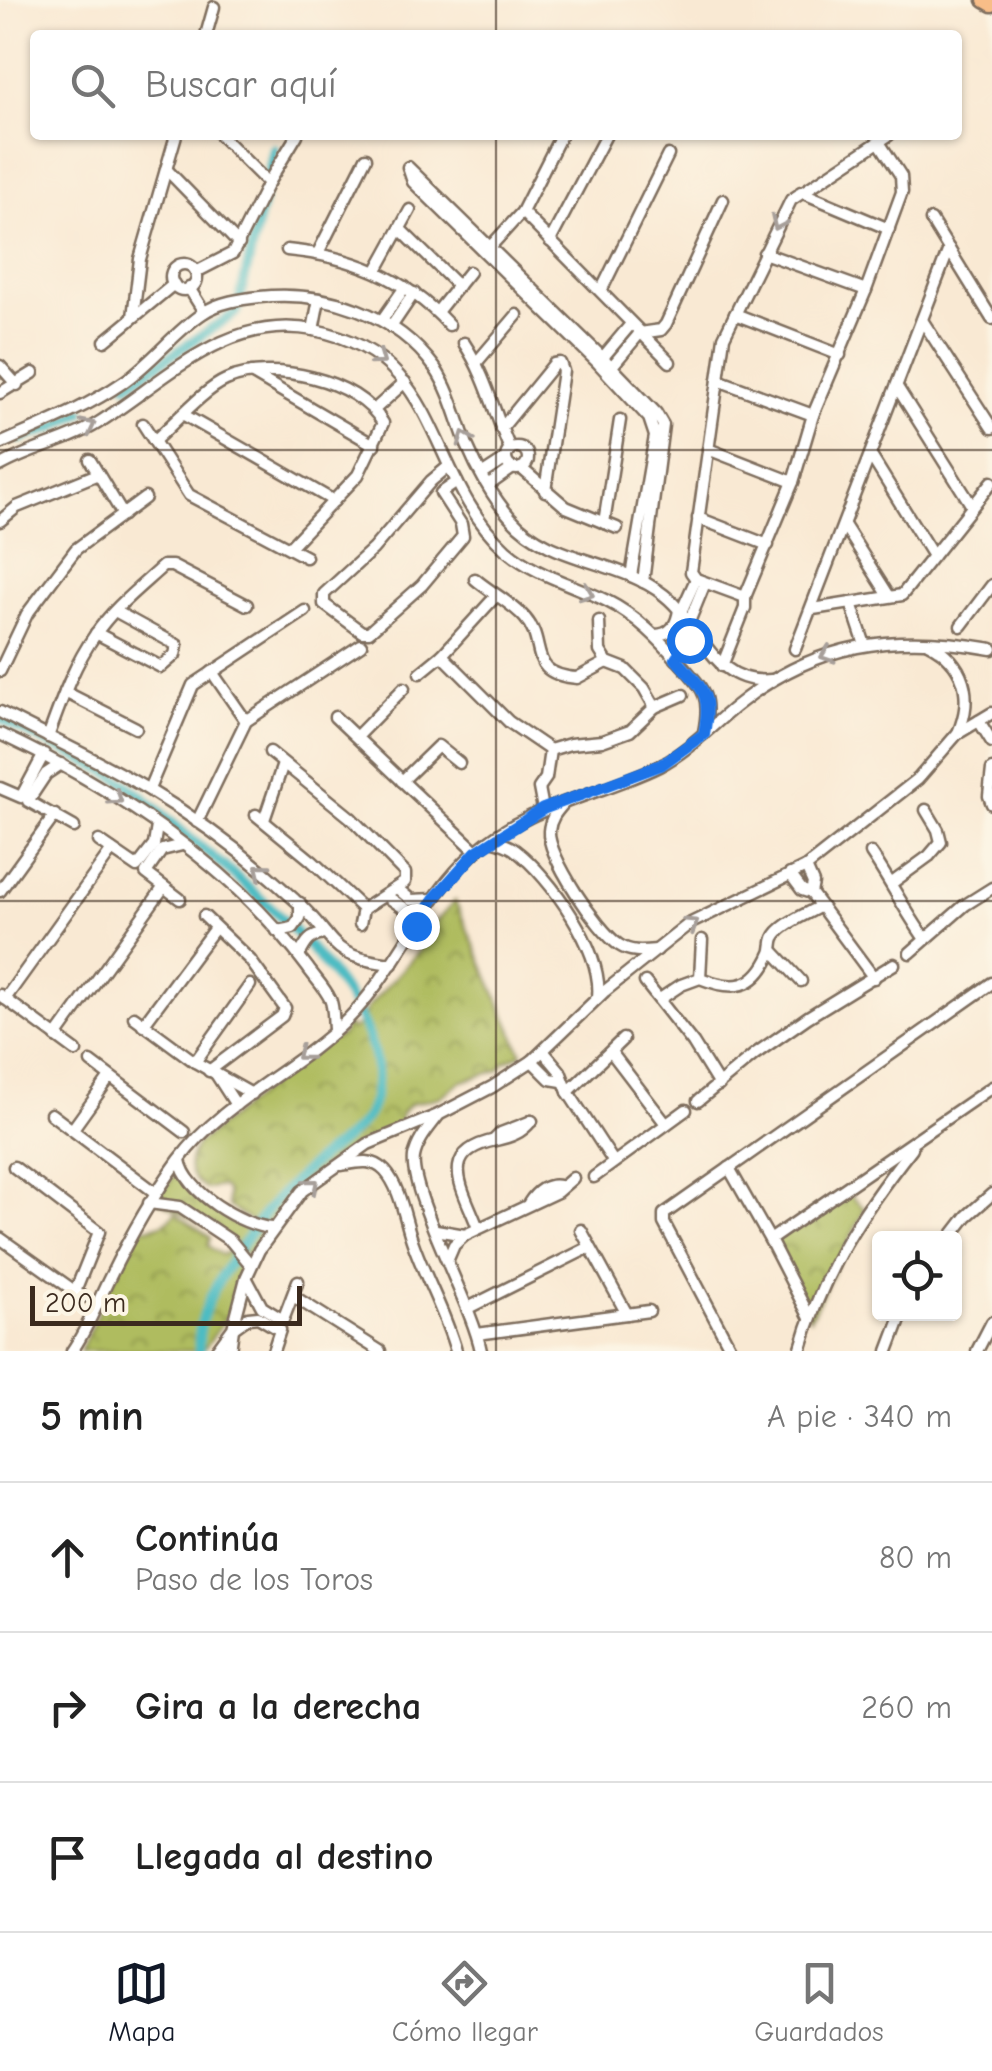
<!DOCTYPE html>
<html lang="es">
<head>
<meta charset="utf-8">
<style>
  body { margin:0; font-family:"Comic Neue",sans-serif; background:#f6f6f6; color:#222 }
  .controls { position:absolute; right:30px; bottom:30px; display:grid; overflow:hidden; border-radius:10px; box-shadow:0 2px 8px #0004 }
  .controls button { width:90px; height:90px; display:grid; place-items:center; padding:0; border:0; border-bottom:2px solid #e0e0e0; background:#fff; color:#222; font:50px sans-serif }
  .scale { position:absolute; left:30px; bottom:25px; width:272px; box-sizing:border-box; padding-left:10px; border:5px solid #3b2a1e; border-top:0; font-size:28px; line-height:35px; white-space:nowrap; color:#3b2a1e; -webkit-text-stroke:8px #fcf5e5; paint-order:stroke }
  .stop { position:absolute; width:30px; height:30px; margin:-22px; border:8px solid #1a73e8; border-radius:50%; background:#fff }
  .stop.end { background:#1a73e8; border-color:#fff; box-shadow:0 2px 10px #0008 }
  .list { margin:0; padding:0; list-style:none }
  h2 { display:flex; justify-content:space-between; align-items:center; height:130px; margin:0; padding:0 40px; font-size:42px }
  h2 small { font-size:32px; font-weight:400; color:#767676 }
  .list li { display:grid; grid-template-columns:65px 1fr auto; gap:30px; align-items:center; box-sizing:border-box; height:150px; padding:0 40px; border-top:2px solid #e0e0e0 }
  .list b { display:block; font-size:38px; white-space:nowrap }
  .list p { margin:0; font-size:32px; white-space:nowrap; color:#767676 }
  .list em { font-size:32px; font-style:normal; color:#767676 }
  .icon { flex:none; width:55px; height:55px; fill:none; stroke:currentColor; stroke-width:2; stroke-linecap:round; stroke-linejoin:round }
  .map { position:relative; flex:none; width:992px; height:1351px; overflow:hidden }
  .search { position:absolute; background:#fff; box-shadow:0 2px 8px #0004; left:30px; right:30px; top:30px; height:110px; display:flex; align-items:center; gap:25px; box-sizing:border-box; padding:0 35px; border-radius:10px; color:#767676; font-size:38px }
  .sheet { height:580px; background:#fff }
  nav { display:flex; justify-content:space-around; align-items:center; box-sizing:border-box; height:140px; border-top:2px solid #e0e0e0; background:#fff; font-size:28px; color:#767676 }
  nav a { display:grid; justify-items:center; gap:5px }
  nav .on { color:#111827 }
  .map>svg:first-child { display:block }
</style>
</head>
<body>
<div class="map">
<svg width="992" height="1351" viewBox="0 0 992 1351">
  <defs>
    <pattern id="park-crowns" width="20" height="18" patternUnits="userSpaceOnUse" patternTransform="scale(2.5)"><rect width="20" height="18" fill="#afbc5f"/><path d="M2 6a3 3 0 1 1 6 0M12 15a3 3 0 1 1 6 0" fill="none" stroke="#90994e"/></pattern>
  </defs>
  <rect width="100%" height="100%" fill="#fcf5e5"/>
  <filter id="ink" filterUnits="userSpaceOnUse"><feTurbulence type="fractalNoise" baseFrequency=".01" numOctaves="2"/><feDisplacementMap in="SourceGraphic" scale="20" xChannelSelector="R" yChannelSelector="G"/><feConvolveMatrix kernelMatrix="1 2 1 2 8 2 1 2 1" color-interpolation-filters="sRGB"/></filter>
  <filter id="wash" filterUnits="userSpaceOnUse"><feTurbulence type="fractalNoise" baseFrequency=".0048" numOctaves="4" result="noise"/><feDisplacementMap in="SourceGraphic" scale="40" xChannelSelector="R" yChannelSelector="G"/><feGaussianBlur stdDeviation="2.25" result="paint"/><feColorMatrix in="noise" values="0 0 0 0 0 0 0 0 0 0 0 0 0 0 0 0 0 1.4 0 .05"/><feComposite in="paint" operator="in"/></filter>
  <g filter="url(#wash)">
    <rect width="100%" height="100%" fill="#f9e9d3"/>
    <g fill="url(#park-crowns)" stroke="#75733e" stroke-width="2.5">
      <path d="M 455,901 L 522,1054 L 505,1062 L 499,1070 L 460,1082 L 440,1097 L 410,1104 L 401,1113 L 398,1126 C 344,1145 304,1177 270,1223 L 253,1223 L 228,1206 L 227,1192 L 222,1186 L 205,1189 C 185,1174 186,1163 197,1144 L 331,1037 L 336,1039 L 343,1034 L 345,1026 L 348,1024 L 350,1030 L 360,1024 L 368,1007 L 419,951 L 433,925 Z"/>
      <path d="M 177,1171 C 194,1197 232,1231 263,1233 L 249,1257 L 229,1238 L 157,1200 Z"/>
      <path d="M 845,1191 L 865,1209 L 810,1318 L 770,1240 Z"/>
      <path d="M 175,1213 L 210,1237 L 208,1246 L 222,1255 L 229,1251 C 264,1275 220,1325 203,1351 L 80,1351 L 137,1229 C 150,1228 168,1225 175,1213 Z"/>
    </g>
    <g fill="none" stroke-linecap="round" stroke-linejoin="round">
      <g stroke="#4ebcc3" stroke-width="10">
        <path d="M 267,182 L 274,149"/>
        <path d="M 127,385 L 237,312 L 263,199"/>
        <path d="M 20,439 L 53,428 L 82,412"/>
        <path d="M 0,717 C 40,744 88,758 128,785 C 150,801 170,822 191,839 C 254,891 410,1015 370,1110 C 360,1132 332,1147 315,1162 C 292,1182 270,1203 253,1229 C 229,1263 195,1308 199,1351"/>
      </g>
    </g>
  </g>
  <g filter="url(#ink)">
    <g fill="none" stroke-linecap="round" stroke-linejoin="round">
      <defs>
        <g id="minor">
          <path d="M 206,35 L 214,7"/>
          <path d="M 220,135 L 268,183"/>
          <path d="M 166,169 L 239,244"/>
          <path d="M 801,192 L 889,229"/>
          <path d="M 522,212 L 670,362"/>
          <path d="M 931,220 L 992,319"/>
          <path d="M 400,229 L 458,286"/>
          <path d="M 550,241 L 606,135"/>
          <path d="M 490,247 L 522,212 L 561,135"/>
          <path d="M 287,250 C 351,256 405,277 449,325"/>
          <path d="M 318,253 L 366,158"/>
          <path d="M 764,253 L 866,290"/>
          <circle cx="184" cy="277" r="13"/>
          <path d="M 377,270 L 410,210"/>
          <path d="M 196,272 L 233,253 L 268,183 L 297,135"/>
          <path d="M 189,288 L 204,312"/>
          <path d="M 601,291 L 668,155"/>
          <path d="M 437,312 L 469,272"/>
          <path d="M 735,314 L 840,355"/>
          <path d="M 133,317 L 140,259 L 176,135"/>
          <path d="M 382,320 L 405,287"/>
          <path d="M 922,320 L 992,428"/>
          <path d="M 391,327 L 414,293"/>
          <path d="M 313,330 L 319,299"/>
          <path d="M 105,341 L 174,284"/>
          <path d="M 464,343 C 486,376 494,413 510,449"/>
          <path d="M 477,362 L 517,315"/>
          <path d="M 599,362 L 631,324"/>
          <path d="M 0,366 L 17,385"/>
          <path d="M 608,371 L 640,333 L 661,330 L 666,324 L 723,200"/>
          <path d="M 251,373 L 374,445"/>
          <path d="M 718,380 L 813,415"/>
          <path d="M 897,387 L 972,506"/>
          <path d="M 0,393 L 33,373"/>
          <path d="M 375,409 L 405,382"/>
          <path d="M 184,415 L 334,501"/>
          <path d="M 143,424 L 189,495 L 306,557"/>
          <path d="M 501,429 L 554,364 L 560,363 L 563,371 L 545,491"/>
          <path d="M 154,441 C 174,424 203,390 226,380 C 272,360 358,379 383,423 L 358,475 L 290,547"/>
          <path d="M 0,444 C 42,425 84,409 122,383 C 152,363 173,333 203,313 C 219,302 241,299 260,297 C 326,290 396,314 435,368 C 451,392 457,419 467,445 C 477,469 493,498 510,517 C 551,564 617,558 664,595 C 703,626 712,686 771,680"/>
          <circle cx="517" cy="458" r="11"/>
          <path d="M 708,449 L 793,482"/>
          <path d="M 871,456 L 933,556"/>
          <path d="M 90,460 L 123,515"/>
          <path d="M 0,466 C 31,448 68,442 98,423 C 165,381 226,313 314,330 C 445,355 425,477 506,550 C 536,576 573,584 607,601 C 637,616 660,640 682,665 C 705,691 711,697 704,732"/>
          <path d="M 449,466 L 431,481 L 373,549 L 324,594 L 324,604 L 362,632 L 369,632 L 422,585 L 463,536 L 461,524 L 441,493 L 457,482"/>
          <path d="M 521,468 L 566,507 L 617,528"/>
          <path d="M 483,474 L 506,459"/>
          <path d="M 489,485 L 513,468"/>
          <path d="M 698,518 L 768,545"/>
          <path d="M 0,521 L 17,507 L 98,474"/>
          <path d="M 604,523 L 620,420"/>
          <path d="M 844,525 L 889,596"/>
          <path d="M 631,576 L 655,436 L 649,418 L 598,363 L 413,182 L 408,167 L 602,357 L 656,413 L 663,425 L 643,582"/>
          <path d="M 475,579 C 490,592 512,603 525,618 C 548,644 525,674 577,678 L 607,662"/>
          <path d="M 745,597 L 696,579 L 691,572 L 724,337 L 791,200 L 889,135"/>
          <path d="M 851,603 L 865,645"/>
          <path d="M 813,609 L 902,595 L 992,482"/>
          <path d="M 681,612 L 696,579"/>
          <path d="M 599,621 L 600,651 L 607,662 L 625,669 L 644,688 L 655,707"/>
          <path d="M 689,622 L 705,583"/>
          <path d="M 961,626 L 992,585"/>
          <path d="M 96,633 L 161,667 L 175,655 L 177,645 L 115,611"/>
          <path d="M 655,635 C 671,635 677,624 679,610"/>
          <path d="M 928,643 C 965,662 974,696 958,733"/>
          <path d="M 795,649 L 949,249"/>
          <path d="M 442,655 L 509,722 L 550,750"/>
          <path d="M 676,659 L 689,640 L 702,639"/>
          <path d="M 722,666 L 745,608 L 745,597 L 793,482 L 813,415 L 866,290 L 902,192 L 901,176 L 879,142"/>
          <path d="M 0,671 L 27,614 L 76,549 L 145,498"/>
          <path d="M 212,672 L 246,721"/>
          <path d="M 420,673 L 442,655 L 495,597"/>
          <path d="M 65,692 L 136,728"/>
          <path d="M 0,712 C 49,738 101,761 149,790 C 201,821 251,859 295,900 C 339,939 324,956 392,964"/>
          <path d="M 335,717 L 476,851"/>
          <path d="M 979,721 L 992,742"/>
          <path d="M 0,734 C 112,786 234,867 308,968 C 315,978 325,988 330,999 C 334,1007 333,1020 334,1029"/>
          <path d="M 358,735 L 404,688"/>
          <path d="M 48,737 C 61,702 73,666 95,635 C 113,608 139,588 163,566 L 172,566 L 247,605"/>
          <path d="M 550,750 L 570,744 L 602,741 L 630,731 L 655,707 L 683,695"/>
          <path d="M 270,752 L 351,818 L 405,873 L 405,882 L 363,909 L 360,924"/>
          <path d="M 61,764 L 46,774 L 28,801 L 74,827"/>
          <path d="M 992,769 L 989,796 L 992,804"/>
          <path d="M 402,781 L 438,746 L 459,763"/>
          <path d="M 0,788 L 21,797 L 44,754"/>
          <path d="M 149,789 L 193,685 L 305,611"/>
          <path d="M 564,803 C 556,812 550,819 549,831 C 547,856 598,931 619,945 C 631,953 644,951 657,950"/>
          <path d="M 543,809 L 539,788 L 546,778 L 550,750"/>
          <path d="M 256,815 L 312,861 L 363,909"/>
          <path d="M 264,820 L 283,764"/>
          <path d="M 197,822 L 246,721 L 361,645"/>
          <path d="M 493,840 C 500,843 509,845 515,850 C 551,877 603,951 598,997"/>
          <path d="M 99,841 L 137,867 L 154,845 L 157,826"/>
          <path d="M 871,853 C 890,881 905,911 925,939"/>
          <path d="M 806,867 L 813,883 L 811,893"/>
          <path d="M 790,874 L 802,890 L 811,893 L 874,978"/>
          <path d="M 892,883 L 929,856 L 941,842 L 938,830 L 926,810"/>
          <path d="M 398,889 L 411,900 L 434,899"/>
          <path d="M 0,891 L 55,815"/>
          <path d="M 385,895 L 407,910 L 416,926"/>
          <path d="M 180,899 L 146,873 L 162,850 L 182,845"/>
          <path d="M 204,916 L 250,960 L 285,1008 L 282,1016 L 209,1071"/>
          <path d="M 277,931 L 293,928 L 300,918 L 300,903"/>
          <path d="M 773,951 L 801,981"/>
          <path d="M 910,953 L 965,905 L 992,888"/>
          <path d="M 299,956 C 306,942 310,935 326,934"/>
          <path d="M 700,978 L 702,940"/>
          <path d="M 645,982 L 693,1043 L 719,1085"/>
          <path d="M 0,995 L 76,1051"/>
          <path d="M 5,999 L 112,850"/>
          <path d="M 660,999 L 681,985 L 700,978 C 733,991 755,990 771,953 C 773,949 772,943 774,938 C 780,924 808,914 820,906"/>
          <path d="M 134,1017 L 195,1062 L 252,1094"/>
          <path d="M 143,1025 L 215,928"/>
          <path d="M 56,1037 L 163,888"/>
          <path d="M 544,1052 L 560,1071 L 568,1092 L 613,1161"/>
          <path d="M 611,1052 L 666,1124"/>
          <path d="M 532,1061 L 550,1079 L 562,1081"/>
          <path d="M 91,1062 L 184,1132"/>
          <path d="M 195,1062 L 250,985"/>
          <path d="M 216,1074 L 236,1105"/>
          <path d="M 568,1092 L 623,1039"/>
          <path d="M 698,1101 L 755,1054 L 808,1017 L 894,964"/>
          <path d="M 51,1114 L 156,1193"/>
          <path d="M 438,1116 C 429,1128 417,1141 414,1157 C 409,1193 472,1304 481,1351"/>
          <path d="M 72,1130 L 110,1077"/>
          <path d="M 494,1140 L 501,1133 L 532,1121"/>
          <path d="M 180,1160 C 185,1192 242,1226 272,1228"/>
          <path d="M 342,1165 C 358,1162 373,1158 385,1171 C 401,1188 405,1222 413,1243 C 426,1280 445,1312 456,1351"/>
          <path d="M 14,1167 L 99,1232 L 75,1292"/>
          <path d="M 729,1168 L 770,1240 L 810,1318"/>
          <path d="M 594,1177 L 686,1110"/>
          <path d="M 149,1203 L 180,1207 L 231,1241 L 251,1265"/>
          <path d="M 529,1203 C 536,1192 547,1183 560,1186"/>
          <path d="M 478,1228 C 463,1188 436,1152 496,1140 C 510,1137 522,1133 531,1121"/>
          <path d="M 436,1230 L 465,1235"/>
          <path d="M 581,1230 L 627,1314"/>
          <path d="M 0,1238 L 83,1297"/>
          <path d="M 950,1238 L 967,1216 L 992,1194"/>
          <path d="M 770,1240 L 992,1087"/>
          <path d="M 448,1259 L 454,1245 L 465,1235 L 557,1192 L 573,1178"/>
          <path d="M 247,1279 L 262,1307 L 283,1320 L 298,1281"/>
          <path d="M 293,1296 L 380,1351"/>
          <path d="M 468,1308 L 590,1247"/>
          <path d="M 234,1328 L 248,1318 L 258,1317 L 280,1330 L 273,1351"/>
          <path d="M 477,1334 L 649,1311"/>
          <path d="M 72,1351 C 88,1328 97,1303 110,1277 C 130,1236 152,1197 179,1160 C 223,1101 295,1071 347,1020 C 397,970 422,899 475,852 C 528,805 598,796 659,766 C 688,751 711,726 736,706 C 815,642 894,632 992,649"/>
          <path d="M 216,1351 L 233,1328 L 246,1278 L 259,1250 L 302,1191 L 368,1144 L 438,1115 L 492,1087 L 532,1061 L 605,991 L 689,924 L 806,867 L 918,779 L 957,734 L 992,713"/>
          <path d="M 230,1351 L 233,1329"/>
          <path d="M 732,1351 L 664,1223 L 664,1214 L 992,983"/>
          <path d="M 800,1351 C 823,1270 861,1213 912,1148"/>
          <path d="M 888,1351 L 902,1314"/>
          <path d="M 977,1351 L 992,1322"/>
        </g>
        <path id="highway" d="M 985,0 L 992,4"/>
      </defs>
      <use href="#minor" stroke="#7e6d5d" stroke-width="15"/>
      <use href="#highway" stroke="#7e6d5d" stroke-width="19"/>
      <use href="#minor" stroke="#fff" stroke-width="10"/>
      <use href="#highway" stroke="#f8bd88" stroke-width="14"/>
    </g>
    <defs><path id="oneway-chevron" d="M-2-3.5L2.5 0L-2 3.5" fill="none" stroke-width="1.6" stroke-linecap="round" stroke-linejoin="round" transform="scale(2.5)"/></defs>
    <g stroke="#a79f9a">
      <use href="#oneway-chevron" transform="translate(778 223) rotate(115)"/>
      <use href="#oneway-chevron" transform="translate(379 359) rotate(36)"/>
      <use href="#oneway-chevron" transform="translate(89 426) rotate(-27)"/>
      <use href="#oneway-chevron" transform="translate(465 438) rotate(-111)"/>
      <use href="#oneway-chevron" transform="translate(587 593) rotate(21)"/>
      <use href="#oneway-chevron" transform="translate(827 655) rotate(161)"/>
      <use href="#oneway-chevron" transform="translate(116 798) rotate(33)"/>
      <use href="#oneway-chevron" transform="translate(261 870) rotate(-141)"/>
      <use href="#oneway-chevron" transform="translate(692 924) rotate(-32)"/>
      <use href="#oneway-chevron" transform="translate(303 1054) rotate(142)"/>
      <use href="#oneway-chevron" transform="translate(312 1185) rotate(-39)"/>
    </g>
  </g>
  <g fill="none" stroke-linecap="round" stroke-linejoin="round" filter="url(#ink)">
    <path stroke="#1a73e8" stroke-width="12" d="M 416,926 L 434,899 L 476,852 L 543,809 L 661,765 L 704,734 C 712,692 703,690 676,659 L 689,640"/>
  </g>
  <path fill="none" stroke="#3b2a1e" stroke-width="2.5" stroke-opacity="0.55" d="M 496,0 L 496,35M 496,135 L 496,1351M 0,450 L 992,450M 0,901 L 992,901"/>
</svg>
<div class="controls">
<button><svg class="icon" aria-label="locate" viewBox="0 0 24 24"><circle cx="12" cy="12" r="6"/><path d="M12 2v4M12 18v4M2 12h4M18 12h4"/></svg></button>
</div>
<div class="scale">200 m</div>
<div class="stop" style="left:689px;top:640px"></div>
<div class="stop end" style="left:416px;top:926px"></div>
<div class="search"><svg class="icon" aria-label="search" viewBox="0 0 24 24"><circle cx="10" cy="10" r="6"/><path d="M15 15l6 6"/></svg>Buscar aquí</div>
</div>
<section class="sheet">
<h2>5 min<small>A pie · 340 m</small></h2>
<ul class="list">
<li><svg class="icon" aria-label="ahead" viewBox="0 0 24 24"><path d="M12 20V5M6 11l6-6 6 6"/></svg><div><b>Continúa</b><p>Paso de los Toros</p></div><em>80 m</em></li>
<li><svg class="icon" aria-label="right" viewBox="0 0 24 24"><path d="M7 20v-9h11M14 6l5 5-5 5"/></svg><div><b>Gira a la derecha</b></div><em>260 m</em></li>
<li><svg class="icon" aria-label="arrive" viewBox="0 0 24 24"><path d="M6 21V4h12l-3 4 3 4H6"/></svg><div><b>Llegada al destino</b></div></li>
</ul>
</section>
<nav>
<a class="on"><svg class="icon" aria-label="map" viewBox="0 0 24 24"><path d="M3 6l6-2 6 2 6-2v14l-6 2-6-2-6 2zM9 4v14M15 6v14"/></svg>Mapa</a>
<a><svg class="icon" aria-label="directions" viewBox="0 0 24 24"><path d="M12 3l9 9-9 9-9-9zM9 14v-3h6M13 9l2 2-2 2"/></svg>Cómo llegar</a>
<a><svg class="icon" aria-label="saved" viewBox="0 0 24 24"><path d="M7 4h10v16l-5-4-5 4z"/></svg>Guardados</a>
</nav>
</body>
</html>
